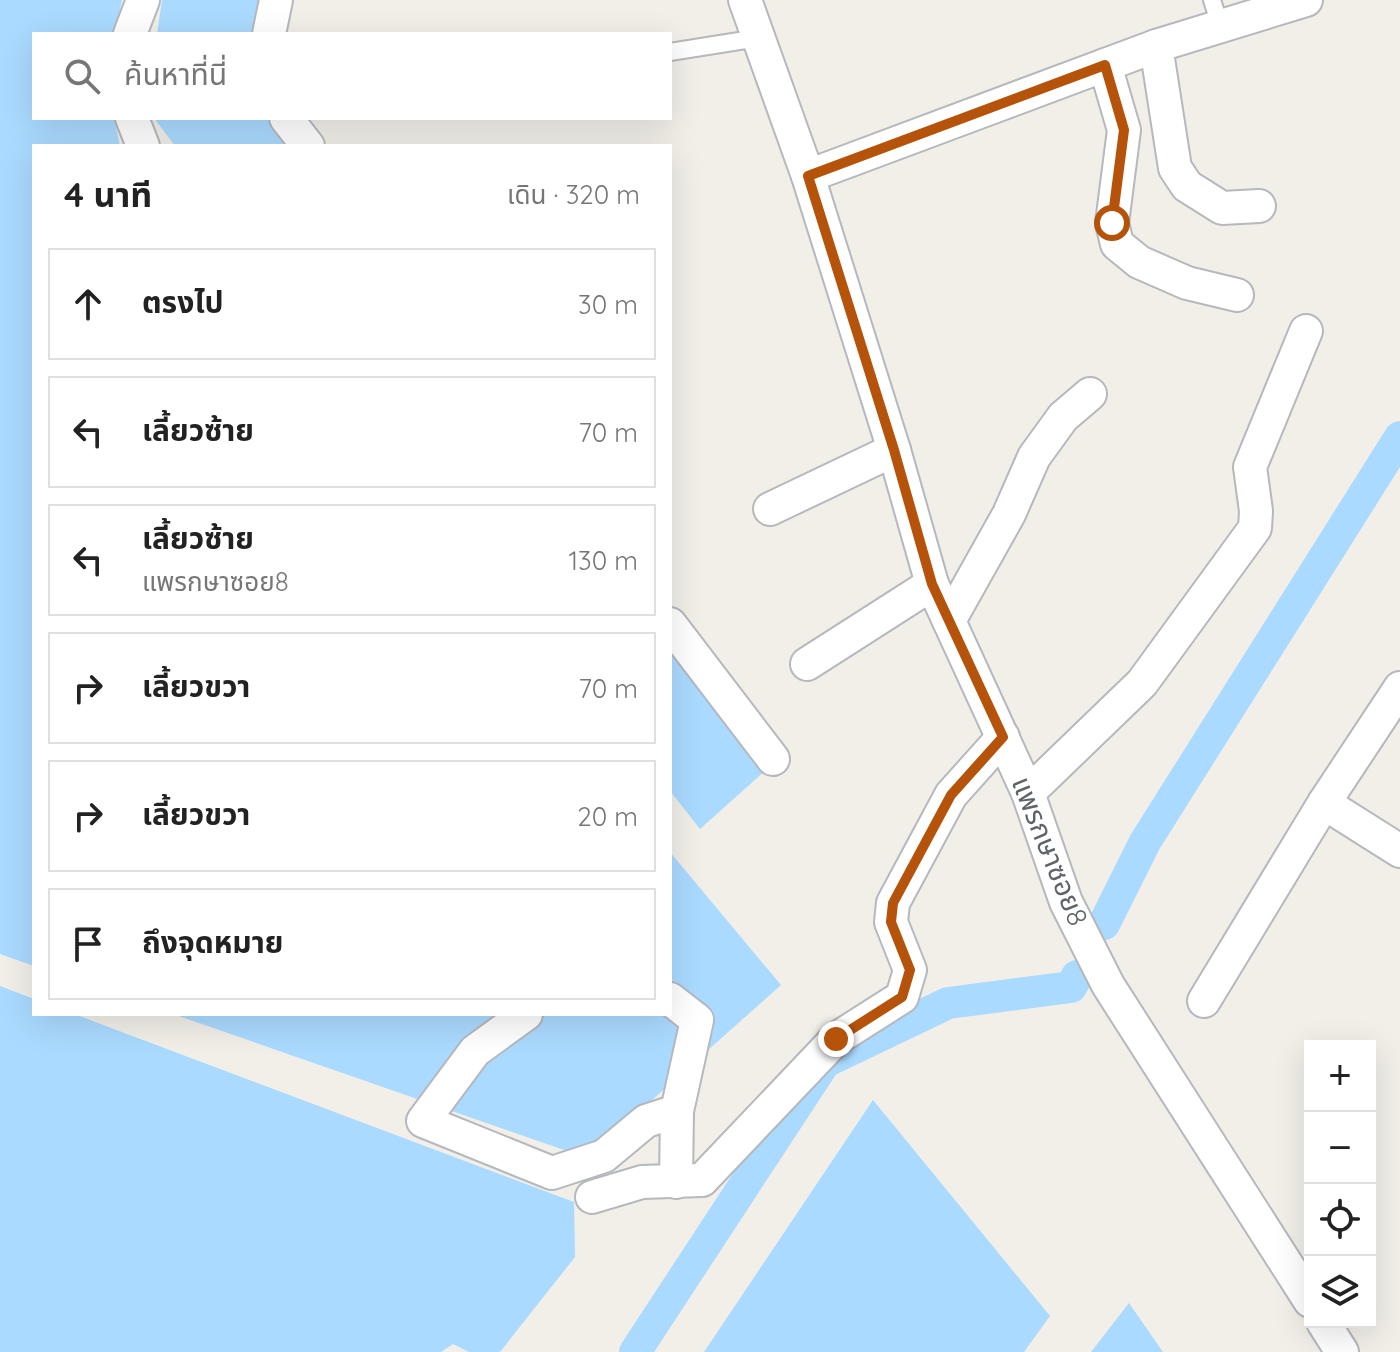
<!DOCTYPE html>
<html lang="th">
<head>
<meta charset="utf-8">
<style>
  body { margin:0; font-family:Quicksand,"Noto Sans Thai",sans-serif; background:#f6f6f6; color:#222 }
  .controls { position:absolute; right:24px; bottom:24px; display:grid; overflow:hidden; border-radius:0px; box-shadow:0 8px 32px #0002 }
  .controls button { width:72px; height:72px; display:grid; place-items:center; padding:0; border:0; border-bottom:2px solid #e0e0e0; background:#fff; color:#222; font:40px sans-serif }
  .stop { position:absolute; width:24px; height:24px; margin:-18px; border:6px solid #b45309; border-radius:50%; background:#fff }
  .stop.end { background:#b45309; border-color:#fff; box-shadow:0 2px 8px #0008 }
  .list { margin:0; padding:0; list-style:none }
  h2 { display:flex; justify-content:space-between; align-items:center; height:104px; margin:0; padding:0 32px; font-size:34px }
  h2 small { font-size:26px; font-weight:400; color:#767676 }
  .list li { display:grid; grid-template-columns:52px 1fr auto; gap:24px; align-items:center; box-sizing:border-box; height:112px; margin:0 16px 16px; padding:0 16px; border:2px solid #e0e0e0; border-radius:0px }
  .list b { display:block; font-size:30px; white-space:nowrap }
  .list p { margin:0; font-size:26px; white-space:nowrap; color:#767676 }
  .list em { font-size:26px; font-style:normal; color:#767676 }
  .icon { flex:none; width:44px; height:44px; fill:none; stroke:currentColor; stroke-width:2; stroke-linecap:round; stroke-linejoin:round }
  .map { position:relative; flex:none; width:1400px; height:1352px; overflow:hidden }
  .search { position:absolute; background:#fff; box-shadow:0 8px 32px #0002; left:32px; top:32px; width:640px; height:88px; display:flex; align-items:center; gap:20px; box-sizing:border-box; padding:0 28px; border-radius:0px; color:#767676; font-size:30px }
  .panel { position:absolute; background:#fff; box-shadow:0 8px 32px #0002; left:32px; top:144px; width:640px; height:872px; border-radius:0px }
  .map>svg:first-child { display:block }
</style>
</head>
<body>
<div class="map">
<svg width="1400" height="1352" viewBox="0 0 1400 1352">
  <rect width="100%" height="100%" fill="#f1efe8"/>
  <g fill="#aadaff">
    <path d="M 0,0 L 122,0 L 115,34 L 34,34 L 34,118 L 114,118 L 120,146 L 34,146 L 34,966 L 0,954 Z"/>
    <path d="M 162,0 L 285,0 L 281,34 L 157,34 Z"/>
    <path d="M 154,118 L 298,118 L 319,146 L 175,146 Z"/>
    <path d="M 670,620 L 775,762 L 700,829 L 670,791 Z"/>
    <path d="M 670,852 L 781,985 L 587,1158 L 173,1014 L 670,1014 Z"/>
    <path d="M 0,986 L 34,999 L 34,1014 L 74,1014 L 574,1202 L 575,1257 L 500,1352 L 469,1352 L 453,1344 L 441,1352 L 0,1352 Z"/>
    <path d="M 873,1100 L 1050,1316 L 1024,1352 L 704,1352 Z"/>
    <path d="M 1129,1303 L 1163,1352 L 1091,1352 Z"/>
  </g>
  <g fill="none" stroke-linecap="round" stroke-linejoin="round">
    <g stroke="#aadaff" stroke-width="32">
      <path d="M 1104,924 L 1145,842 L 1400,437"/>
      <path d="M 635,1352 L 825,1062 L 948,1003 L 1071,987 L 1077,976"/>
    </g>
    <defs>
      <g id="lane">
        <path d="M 1212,0 L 1221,28"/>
        <path d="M 670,52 L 758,38"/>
      </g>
      <g id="street">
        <path d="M 745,0 L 808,176 L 894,450 L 932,584 L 1028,793 L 1066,902 L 1108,985 L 1310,1301"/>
        <path d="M 130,34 L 143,0"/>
        <path d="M 269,34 L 276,0"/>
        <path d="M 1156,46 L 1175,168 L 1187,186 L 1222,208 L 1259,206"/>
        <path d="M 1105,65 L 1124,130 L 1112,223 L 1117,244 L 1139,262 L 1187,283 L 1237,295"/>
        <path d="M 132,118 L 143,146"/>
        <path d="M 286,118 L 308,146"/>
        <path d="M 808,176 L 1156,46 L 1306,0"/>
        <path d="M 770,509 L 894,450"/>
        <path d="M 949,621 L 1009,514 L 1034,457 L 1063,417 L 1090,394"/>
        <path d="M 670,624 L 773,759"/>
        <path d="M 807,664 L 932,584"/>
        <path d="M 1028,793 L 1142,683 L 1255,528 L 1256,511 L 1250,467 L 1306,331"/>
        <path d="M 1324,803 L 1400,688"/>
        <path d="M 670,999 L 697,1020 L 677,1111 L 676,1182"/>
        <path d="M 1204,1001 L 1324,803 L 1400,851"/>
        <path d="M 526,1014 L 475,1051 L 423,1121 L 552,1173 L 604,1156 L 646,1121 L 677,1111"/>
        <path d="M 592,1197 L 642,1182 L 702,1180 L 836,1039 L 902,997 L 910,970 L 891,922 L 893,903 L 951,795 L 1003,737"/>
        <path d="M 1323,1322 L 1342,1352"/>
      </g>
    </defs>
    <use href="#lane" stroke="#b5b8bc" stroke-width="20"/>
    <use href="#street" stroke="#b5b8bc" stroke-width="36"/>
    <use href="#lane" stroke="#fff" stroke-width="16"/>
    <use href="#street" stroke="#fff" stroke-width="32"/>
  </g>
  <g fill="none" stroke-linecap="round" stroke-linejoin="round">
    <path stroke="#b45309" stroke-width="10" d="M 836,1039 L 902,997 L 910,970 L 891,922 L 893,903 L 951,795 L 1003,737 L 932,584 L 894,450 L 808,176 L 1105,65 L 1124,130 L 1112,223"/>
  </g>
  <g text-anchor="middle" stroke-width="7" stroke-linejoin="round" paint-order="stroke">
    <g font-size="28" fill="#5f6368" stroke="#fff">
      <text transform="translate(1050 851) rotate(68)" y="10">แพรกษาซอย8</text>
    </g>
  </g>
</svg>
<div class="controls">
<button>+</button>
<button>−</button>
<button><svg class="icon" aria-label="locate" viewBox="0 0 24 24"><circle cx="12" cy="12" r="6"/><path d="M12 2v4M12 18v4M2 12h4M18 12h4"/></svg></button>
<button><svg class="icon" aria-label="layers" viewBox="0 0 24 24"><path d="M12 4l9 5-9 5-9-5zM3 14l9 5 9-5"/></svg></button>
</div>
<div class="stop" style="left:1112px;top:223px"></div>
<div class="stop end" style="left:836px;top:1039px"></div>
<div class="search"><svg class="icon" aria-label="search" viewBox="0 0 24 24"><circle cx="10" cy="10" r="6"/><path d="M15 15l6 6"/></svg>ค้นหาที่นี่</div>
<section class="panel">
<h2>4 นาที<small>เดิน · 320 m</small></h2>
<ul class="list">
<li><svg class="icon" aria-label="ahead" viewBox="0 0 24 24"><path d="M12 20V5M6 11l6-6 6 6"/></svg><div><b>ตรงไป</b></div><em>30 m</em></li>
<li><svg class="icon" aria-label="left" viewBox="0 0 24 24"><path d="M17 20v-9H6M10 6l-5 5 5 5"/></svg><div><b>เลี้ยวซ้าย</b></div><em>70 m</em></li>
<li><svg class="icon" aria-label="left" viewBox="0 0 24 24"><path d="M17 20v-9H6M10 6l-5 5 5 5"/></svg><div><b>เลี้ยวซ้าย</b><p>แพรกษาซอย8</p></div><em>130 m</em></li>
<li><svg class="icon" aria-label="right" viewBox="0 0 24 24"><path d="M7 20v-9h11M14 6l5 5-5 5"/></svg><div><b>เลี้ยวขวา</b></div><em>70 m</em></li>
<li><svg class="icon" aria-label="right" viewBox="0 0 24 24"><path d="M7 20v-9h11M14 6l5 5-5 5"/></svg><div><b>เลี้ยวขวา</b></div><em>20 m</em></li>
<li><svg class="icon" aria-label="arrive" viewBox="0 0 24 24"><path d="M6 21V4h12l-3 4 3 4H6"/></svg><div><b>ถึงจุดหมาย</b></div></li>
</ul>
</section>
</div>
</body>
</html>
